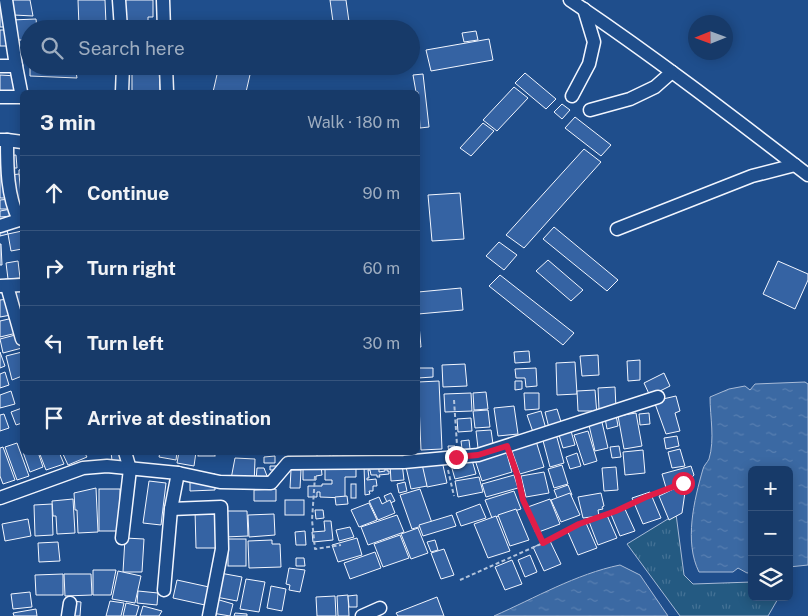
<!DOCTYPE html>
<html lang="en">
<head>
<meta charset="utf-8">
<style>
  body { margin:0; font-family:"Public Sans",sans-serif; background:#20416f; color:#f1f3f6 }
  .controls { position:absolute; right:15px; bottom:15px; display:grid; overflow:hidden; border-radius:8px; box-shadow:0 2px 12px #0003 }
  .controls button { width:45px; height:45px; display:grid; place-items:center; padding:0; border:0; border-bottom:1px solid #36547d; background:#173a69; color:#f1f3f6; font:25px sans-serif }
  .compass { position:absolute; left:688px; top:15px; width:45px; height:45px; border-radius:50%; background:#173a69; box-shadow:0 2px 12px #0003; rotate:269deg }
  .stop { position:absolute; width:15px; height:15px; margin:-11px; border:4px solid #e11d48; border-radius:50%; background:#fff }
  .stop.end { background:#e11d48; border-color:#fff; box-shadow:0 1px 5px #0008 }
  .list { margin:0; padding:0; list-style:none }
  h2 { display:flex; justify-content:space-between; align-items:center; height:65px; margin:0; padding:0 20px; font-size:21px }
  h2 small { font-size:16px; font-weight:400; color:#9eadc0 }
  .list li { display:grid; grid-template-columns:32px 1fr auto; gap:15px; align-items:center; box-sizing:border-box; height:75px; padding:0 20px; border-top:1px solid #36547d }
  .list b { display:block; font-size:19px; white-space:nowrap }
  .list em { font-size:16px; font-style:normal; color:#9eadc0 }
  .icon { flex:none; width:28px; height:28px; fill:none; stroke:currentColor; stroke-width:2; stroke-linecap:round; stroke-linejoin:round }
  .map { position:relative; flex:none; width:808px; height:616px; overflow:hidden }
  .search { position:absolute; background:#173a69; box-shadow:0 2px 12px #0003; left:20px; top:20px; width:400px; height:55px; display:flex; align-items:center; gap:12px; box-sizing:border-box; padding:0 18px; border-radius:28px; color:#9eadc0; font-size:19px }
  .panel { position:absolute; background:#173a69; box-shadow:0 2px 12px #0003; left:20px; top:90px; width:400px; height:365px; border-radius:8px }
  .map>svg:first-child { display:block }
</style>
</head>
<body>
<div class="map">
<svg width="808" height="616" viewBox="0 0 808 616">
  <defs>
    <pattern id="grass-tufts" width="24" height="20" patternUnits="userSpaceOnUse" patternTransform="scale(1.25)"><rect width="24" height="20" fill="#245a82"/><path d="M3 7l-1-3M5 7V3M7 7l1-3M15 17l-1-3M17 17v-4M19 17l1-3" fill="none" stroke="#447295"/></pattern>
    <pattern id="water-ripples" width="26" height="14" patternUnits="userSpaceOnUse" patternTransform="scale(1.25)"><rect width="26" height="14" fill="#3b69a3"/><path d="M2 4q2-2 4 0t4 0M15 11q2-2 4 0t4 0" fill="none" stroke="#587fb1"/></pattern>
  </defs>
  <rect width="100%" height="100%" fill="#1f4e8c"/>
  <path fill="url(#grass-tufts)" stroke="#a8bbd7" d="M 676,514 L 684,575 L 693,584 L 752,582 L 752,597 L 779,597 L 768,616 L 680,616 L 627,544 Z"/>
  <g fill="url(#water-ripples)" stroke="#a8bbd7">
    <path d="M 805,382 L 808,384 L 808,565 L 789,567 L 789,470 L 752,470 L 752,572 L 747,573 L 738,568 L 733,572 L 699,572 C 684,542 694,500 703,469 C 704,465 707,463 709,459 C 715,439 710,417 710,397 L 729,389 L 745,386 L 750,390 L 755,384 Z"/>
    <path d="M 620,565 L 640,575 L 668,616 L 494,616 C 535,598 576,574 620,565 Z"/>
  </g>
  <g fill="#3563a3" stroke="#f2f6ff">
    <path d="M 10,0 L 30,0 L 33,16 L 14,15 Z"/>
    <path d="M 78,0 L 105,0 L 106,24 L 101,24 L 101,29 L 79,27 Z"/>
    <path d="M 125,0 L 153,0 L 153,17 L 148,17 L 148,26 L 130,26 L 130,21 L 126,21 Z"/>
    <path d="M 330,0 L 346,0 L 350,29 L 334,29 Z"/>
    <rect x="0" y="10" width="5" height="17"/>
    <path d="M 36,19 L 37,29 L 29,29 L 29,43 L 22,44 L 22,40 L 13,40 L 11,20 Z"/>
    <path d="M 229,22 L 258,29 L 228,29 Z"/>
    <path d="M 0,30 L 6,30 L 7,46 L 0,46 Z"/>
    <path d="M 476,31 L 478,40 L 464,42 L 462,33 Z"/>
    <path d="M 489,39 L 493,60 L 431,71 L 426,50 Z"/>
    <path d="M 30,66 L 75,66 L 77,78 L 30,76 Z"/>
    <path d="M 132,66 L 159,66 L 160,92 L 132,92 Z"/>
    <path d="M 219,66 L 252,66 L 246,92 L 213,92 Z"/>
    <path d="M 525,73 L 556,99 L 546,109 L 515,83 Z"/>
    <path d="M 423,74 L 429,127 L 420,128 L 418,92 L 416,92 L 413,75 Z"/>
    <path d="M 0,75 L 17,76 L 16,94 L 0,93 Z"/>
    <path d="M 514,87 L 528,98 L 497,131 L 483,120 Z"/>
    <path d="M 562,104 L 570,110 L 562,119 L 554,112 Z"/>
    <path d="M 575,117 L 611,145 L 601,156 L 565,128 Z"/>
    <path d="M 483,123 L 494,131 L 471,156 L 460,148 Z"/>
    <path d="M 584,149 L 601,162 L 524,248 L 506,235 Z"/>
    <path d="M 6,155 L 7,198 L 0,198 L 0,156 Z"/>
    <path d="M 16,155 L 17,168 L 8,168 L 8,156 Z"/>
    <path d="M 22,169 L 22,176 L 19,176 L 19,170 Z"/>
    <path d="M 19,174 L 22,205 L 15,205 L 11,175 Z"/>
    <path d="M 460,193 L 464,239 L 432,241 L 428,195 Z"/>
    <path d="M 10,199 L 11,209 L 0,209 L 0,200 Z"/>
    <path d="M 11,209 L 12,216 L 0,217 L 0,211 Z"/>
    <path d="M 6,227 L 8,234 L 0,236 L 0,228 Z"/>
    <path d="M 554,227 L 618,280 L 607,291 L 543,239 Z"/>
    <path d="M 22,231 L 22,249 L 11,251 L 8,234 Z"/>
    <path d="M 499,242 L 517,255 L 504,270 L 486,256 Z"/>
    <path d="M 0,244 L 1,244 L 2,265 L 0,265 Z"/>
    <path d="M 548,260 L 583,290 L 571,301 L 536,271 Z"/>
    <path d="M 18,261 L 20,278 L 8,279 L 6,263 Z"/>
    <path d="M 778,261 L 808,274 L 808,280 L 795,309 L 763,294 Z"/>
    <path d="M 500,275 L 574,333 L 563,345 L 489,286 Z"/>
    <path d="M 461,288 L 463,310 L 418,314 L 418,292 Z"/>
    <path d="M 22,289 L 22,315 L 20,315 L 14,290 Z"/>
    <path d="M 8,299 L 11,315 L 0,317 L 0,300 Z"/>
    <path d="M 13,318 L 17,333 L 0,337 L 0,321 Z"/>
    <path d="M 418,325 L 419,325 L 421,347 L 418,347 Z"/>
    <path d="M 19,334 L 22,348 L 3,353 L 0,339 Z"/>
    <path d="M 529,351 L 530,362 L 515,363 L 514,352 Z"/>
    <path d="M 0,352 L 5,366 L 0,368 Z"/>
    <path d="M 22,352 L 22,376 L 12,380 L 6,356 Z"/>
    <path d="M 598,355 L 599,375 L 582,376 L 580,356 Z"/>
    <path d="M 640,360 L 640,380 L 628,381 L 627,361 Z"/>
    <path d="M 575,362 L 577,394 L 557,395 L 556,363 Z"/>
    <path d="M 465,364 L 467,386 L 443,387 L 442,365 Z"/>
    <path d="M 418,368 L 433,368 L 433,377 L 418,378 Z"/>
    <path d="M 536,368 L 537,386 L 526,387 L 525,378 L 516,378 L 515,369 Z"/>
    <path d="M 5,372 L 9,385 L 0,388 L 0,374 Z"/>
    <path d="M 664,373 L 670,386 L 650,396 L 644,383 Z"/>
    <path d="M 439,381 L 442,449 L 421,450 L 418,382 Z"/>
    <path d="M 515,381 L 522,381 L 522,389 L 515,390 Z"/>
    <path d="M 615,387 L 616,408 L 599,409 L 598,388 Z"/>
    <path d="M 595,390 L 597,415 L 592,415 L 592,411 L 578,411 L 577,391 Z"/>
    <path d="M 11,391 L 15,404 L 0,408 L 0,395 Z"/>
    <path d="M 486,392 L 488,409 L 474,410 L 473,393 Z"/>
    <path d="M 471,393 L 472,411 L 445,412 L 444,394 Z"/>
    <path d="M 524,393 L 539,393 L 539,409 L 525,410 Z"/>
    <path d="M 676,396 L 680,411 L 675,413 L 680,431 L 666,434 L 654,401 Z"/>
    <path d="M 514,406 L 518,434 L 498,436 L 494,408 Z"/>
    <path d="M 22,408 L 22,423 L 16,425 L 11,412 Z"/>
    <path d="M 557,409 L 562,425 L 549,428 L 545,412 Z"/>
    <path d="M 488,410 L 490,427 L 475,428 L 473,411 Z"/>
    <path d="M 541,411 L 546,429 L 533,432 L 527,415 Z"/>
    <path d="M 636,413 L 642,446 L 624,449 L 618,416 Z"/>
    <path d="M 649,413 L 650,424 L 640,425 L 639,414 Z"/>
    <path d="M 4,414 L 9,428 L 0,431 L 0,415 Z"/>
    <path d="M 616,415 L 618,426 L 607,429 L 605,418 Z"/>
    <path d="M 471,418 L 472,431 L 458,432 L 457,419 Z"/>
    <path d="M 601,418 L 608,448 L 595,451 L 588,421 Z"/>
    <path d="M 491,430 L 493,444 L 478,448 L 476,431 Z"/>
    <path d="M 571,431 L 575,445 L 563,448 L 559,435 Z"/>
    <path d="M 588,431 L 597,461 L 584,465 L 574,435 Z"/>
    <path d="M 556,434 L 564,463 L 550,467 L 542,437 Z"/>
    <path d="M 677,436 L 679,446 L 666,449 L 664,438 Z"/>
    <path d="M 469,440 L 470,449 L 462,449 L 461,441 Z"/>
    <path d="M 536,441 L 544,467 L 520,474 L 511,448 Z"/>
    <path d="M 17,443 L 29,476 L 17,480 L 5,447 Z"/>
    <path d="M 448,446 L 455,446 L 455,454 L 449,454 Z"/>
    <path d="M 619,446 L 621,457 L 612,458 L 610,447 Z"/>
    <path d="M 3,447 L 15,480 L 3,484 L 0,476 L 0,448 Z"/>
    <path d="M 680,449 L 685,466 L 672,468 L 668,452 Z"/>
    <path d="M 643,450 L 645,473 L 625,475 L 623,452 Z"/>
    <path d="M 506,451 L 512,472 L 482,481 L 475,460 Z"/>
    <path d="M 23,452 L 38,452 L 43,467 L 30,472 Z"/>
    <path d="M 39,452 L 59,452 L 64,464 L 46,470 Z"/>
    <path d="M 62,452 L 84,452 L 87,457 L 68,465 Z"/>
    <path d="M 111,452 L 122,452 L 124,468 L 113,469 Z"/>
    <path d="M 160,452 L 177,452 L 176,460 L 159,457 Z"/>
    <path d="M 179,452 L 196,452 L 194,466 L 177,463 Z"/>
    <rect x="198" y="452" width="17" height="4"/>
    <path d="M 317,452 L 330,452 L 330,459 L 333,458 L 333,455 L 338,455 L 338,452 L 344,452 L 344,455 L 354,455 L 354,463 L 317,464 Z"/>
    <path d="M 356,452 L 366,452 L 368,459 L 358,461 Z"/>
    <path d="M 366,452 L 376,452 L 378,459 L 368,462 Z"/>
    <path d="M 577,453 L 581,466 L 570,469 L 566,457 Z"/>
    <path d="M 275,456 L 275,463 L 264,463 L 264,457 Z"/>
    <path d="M 235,458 L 255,459 L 254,486 L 231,479 Z"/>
    <path d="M 472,460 L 476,474 L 455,479 L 451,465 Z"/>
    <path d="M 442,461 L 447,483 L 427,487 L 421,465 Z"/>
    <path d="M 402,463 L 404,480 L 391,481 L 390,464 Z"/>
    <path d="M 422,464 L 427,486 L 411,489 L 406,467 Z"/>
    <path d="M 321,465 L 322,475 L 316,476 L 316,480 L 303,480 L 303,466 Z"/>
    <path d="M 562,465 L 568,484 L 554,488 L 548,469 Z"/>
    <path d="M 270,466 L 280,466 L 273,474 L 273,470 L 270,470 Z"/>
    <path d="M 364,466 L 379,468 L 379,472 L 385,471 L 385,469 L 387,468 L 387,471 L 389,471 L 389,474 L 379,475 L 380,477 L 377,477 L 377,475 L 371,475 L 370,470 L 368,470 L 369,478 L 367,478 L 367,480 L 376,479 L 377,486 L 373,486 L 373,491 L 369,491 L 370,494 L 365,495 Z"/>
    <path d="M 691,466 L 694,475 L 685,485 L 667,491 L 662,474 Z"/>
    <path d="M 325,467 L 356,468 L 356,477 L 345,477 L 345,498 L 320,497 L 320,492 L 317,492 L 317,497 L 308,497 L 308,486 L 322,486 L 322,484 L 332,484 L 332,480 L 325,480 Z"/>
    <path d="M 616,467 L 618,490 L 604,491 L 602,468 Z"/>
    <path d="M 257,468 L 264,468 L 267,476 L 270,476 L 256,481 Z"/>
    <path d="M 291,470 L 301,470 L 300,488 L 290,488 Z"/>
    <path d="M 544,472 L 549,493 L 526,497 L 521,476 Z"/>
    <path d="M 190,474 L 215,474 L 215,490 L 190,491 Z"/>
    <path d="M 514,475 L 518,488 L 486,497 L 482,484 Z"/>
    <path d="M 479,477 L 483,492 L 458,497 L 455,481 Z"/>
    <path d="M 149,481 L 166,483 L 161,525 L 143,523 Z"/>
    <path d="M 405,482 L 407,491 L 399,493 L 397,484 Z"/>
    <rect x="351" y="484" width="5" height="14"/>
    <path d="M 568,485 L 572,495 L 558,500 L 554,490 Z"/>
    <path d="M 682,485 L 685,492 L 682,513 L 669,520 L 659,496 Z"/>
    <path d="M 96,488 L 98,532 L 78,533 L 77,510 L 75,510 L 74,493 Z"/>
    <rect x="99" y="489" width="21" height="42"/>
    <path d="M 276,489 L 276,501 L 254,501 L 254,490 Z"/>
    <path d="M 420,489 L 432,523 L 412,529 L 400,495 Z"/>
    <path d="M 514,491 L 521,509 L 492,518 L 485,500 Z"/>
    <path d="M 650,492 L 661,518 L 643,524 L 632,498 Z"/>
    <path d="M 391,493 L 395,501 L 388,504 L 384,496 Z"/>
    <path d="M 570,493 L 580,515 L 561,522 L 551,500 Z"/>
    <path d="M 601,493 L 604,506 L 602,507 L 603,509 L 598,510 L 599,516 L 583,518 L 578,497 Z"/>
    <path d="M 347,496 L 348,504 L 336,505 L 335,497 Z"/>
    <path d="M 379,497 L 382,504 L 390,500 L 395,513 L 378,520 L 369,501 Z"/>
    <path d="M 73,499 L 75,533 L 57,534 L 56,516 L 53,516 L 52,501 Z"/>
    <path d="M 550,499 L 560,524 L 536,533 L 525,508 Z"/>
    <rect x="285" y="500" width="19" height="15"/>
    <path d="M 369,503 L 377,520 L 359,527 L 351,510 Z"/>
    <path d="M 52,504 L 53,535 L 35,536 L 34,505 Z"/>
    <path d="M 480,504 L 486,518 L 461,526 L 456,513 Z"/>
    <path d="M 624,507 L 635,531 L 620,536 L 610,512 Z"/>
    <path d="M 516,509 L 529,540 L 510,546 L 498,515 Z"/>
    <path d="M 195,510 L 218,510 L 219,548 L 196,548 Z"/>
    <path d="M 315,510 L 323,510 L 324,518 L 316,519 Z"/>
    <path d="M 224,511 L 247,511 L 248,536 L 225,537 Z"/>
    <path d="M 606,513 L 617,538 L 598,545 L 588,519 Z"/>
    <path d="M 274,514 L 275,535 L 249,537 L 248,515 Z"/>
    <path d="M 397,515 L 404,532 L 368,545 L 361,527 Z"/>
    <path d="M 452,515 L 456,526 L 423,536 L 419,525 Z"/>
    <path d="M 496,516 L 510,551 L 488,558 L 474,524 Z"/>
    <path d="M 28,519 L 31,536 L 5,541 L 2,524 Z"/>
    <path d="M 324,521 L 331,521 L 333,540 L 313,542 L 312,532 L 325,531 Z"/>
    <path d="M 586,523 L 597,548 L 578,555 L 567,530 Z"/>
    <path d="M 350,527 L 354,537 L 339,541 L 336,530 Z"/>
    <path d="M 418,528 L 428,553 L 411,559 L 401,534 Z"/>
    <path d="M 305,531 L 306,545 L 296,545 L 295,532 Z"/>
    <path d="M 400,535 L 409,558 L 383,567 L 374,544 Z"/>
    <path d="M 125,538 L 144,539 L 142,572 L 123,572 Z"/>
    <path d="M 357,538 L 362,555 L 338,562 L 332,545 Z"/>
    <rect x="228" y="539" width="18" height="27"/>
    <path d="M 272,540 L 272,544 L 280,544 L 281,567 L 249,568 L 248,541 Z"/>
    <path d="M 435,540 L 438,550 L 431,552 L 427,542 Z"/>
    <path d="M 550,541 L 561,564 L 544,571 L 533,547 Z"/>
    <path d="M 58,542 L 60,561 L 39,562 L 38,543 Z"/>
    <path d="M 444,549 L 454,575 L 441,579 L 431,553 Z"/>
    <path d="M 375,552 L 381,568 L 350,579 L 344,563 Z"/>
    <path d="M 530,555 L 537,572 L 525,577 L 518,560 Z"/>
    <path d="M 296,558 L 304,558 L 305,566 L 296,566 Z"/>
    <path d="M 512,560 L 522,584 L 505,590 L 495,567 Z"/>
    <path d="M 289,568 L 305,570 L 300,592 L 289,590 L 290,585 L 286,584 Z"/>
    <path d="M 93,570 L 116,570 L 111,595 L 93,595 Z"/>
    <path d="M 118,571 L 141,576 L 135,603 L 112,599 Z"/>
    <path d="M 220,573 L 242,577 L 237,601 L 216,597 Z"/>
    <path d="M 63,574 L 63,595 L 36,595 L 35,575 Z"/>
    <path d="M 64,574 L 91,574 L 92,595 L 65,596 Z"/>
    <path d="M 246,579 L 265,582 L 259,612 L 240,609 Z"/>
    <path d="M 177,580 L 209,587 L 205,605 L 173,598 Z"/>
    <path d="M 271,586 L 286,589 L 282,611 L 267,608 Z"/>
    <path d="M 138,591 L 158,593 L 157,605 L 137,603 Z"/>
    <path d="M 30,592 L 32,607 L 13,609 L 11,594 Z"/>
    <path d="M 348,595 L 349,616 L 338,616 L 337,596 Z"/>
    <path d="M 357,595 L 357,607 L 349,607 L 348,596 Z"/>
    <path d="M 335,596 L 336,616 L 317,616 L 316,597 Z"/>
    <path d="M 437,597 L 444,616 L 398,616 L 396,613 Z"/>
    <path d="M 216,599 L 233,604 L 230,616 L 212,613 Z"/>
    <path d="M 73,601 L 81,602 L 80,616 L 71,616 Z"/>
    <path d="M 110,601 L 124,603 L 121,616 L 106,616 Z"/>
    <path d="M 126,603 L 139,606 L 136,616 L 123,616 Z"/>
    <path d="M 143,606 L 162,611 L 159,616 L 140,616 Z"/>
    <path d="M 36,609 L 37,616 L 14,616 L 13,613 Z"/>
    <path d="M 235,613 L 247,614 L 247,616 L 234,616 Z"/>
  </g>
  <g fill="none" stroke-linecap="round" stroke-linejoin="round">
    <defs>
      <g id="minor">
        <path d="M 6,0 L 16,66"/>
        <path d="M 119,0 L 121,29"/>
        <path d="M 163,0 L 164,29"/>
        <path d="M 570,0 C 652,55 730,115 808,175"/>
        <path d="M 0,66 L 16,66 L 22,97"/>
        <path d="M 166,66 L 167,92"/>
        <path d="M 122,92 L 123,66"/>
        <path d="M 572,96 L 589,64 L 594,42 L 584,9"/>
        <path d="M 0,97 L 22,97"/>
        <path d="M 590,110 L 630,99 L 655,87 L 672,72"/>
        <path d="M 0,140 L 7,140 C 7,168 7,195 19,220"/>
        <path d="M 7,140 L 22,142"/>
        <path d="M 0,226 L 22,219"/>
        <path d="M 617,229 L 752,176 L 795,165"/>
        <path d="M 0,286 L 22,285"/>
        <path d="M 7,286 L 22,339"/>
        <path d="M 0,498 L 83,468 L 107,466 L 178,473 L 220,482 L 271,483 L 288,463 L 404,462 L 478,455 L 658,397"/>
        <path d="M 171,509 L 221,507 L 222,549 L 209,616"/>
        <path d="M 122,538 L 130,469 L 125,452"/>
        <path d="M 164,590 L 171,509 L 178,473"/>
        <path d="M 68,616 L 70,603"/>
        <path d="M 362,616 L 380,608"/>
      </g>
    </defs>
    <use href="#minor" stroke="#f2f6ff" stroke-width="15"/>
    <g stroke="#b3c4dc" stroke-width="2" stroke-dasharray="4 2.5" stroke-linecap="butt">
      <path d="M 454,400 L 457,445"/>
      <path d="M 511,457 L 518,477 L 523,500 L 543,543"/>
      <path d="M 448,470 L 454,496"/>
      <path d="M 315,476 L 312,520 L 315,549 L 341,545"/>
      <path d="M 460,580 L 543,543 L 579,524 L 616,511 L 646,497 L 683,483"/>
    </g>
    <use href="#minor" stroke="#1f4e8c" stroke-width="12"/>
  </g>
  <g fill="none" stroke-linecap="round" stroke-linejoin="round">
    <path stroke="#e11d48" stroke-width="6" d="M 456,457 L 478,455 L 507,446 L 518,477 L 523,500 L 543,543 L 579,524 L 616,511 L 646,497 L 683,483"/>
  </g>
</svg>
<div class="controls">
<button>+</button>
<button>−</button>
<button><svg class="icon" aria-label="layers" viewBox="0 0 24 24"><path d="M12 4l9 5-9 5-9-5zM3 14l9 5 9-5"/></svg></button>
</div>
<svg class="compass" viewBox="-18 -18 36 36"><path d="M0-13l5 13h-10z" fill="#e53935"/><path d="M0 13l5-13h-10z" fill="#9eadc0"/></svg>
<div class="stop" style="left:683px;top:483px"></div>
<div class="stop end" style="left:456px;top:457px"></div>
<div class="search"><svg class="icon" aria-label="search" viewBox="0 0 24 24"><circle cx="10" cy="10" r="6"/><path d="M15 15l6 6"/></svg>Search here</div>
<section class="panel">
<h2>3 min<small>Walk · 180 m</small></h2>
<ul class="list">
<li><svg class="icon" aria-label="ahead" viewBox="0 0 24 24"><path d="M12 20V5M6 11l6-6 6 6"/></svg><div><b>Continue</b></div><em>90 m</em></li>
<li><svg class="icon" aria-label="right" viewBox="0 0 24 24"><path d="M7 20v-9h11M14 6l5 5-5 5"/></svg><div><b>Turn right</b></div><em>60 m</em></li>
<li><svg class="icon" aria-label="left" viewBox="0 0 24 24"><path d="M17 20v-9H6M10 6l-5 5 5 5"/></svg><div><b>Turn left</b></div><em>30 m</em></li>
<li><svg class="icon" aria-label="arrive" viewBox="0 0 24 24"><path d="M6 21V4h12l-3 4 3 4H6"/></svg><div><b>Arrive at destination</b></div></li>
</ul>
</section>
</div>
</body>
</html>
